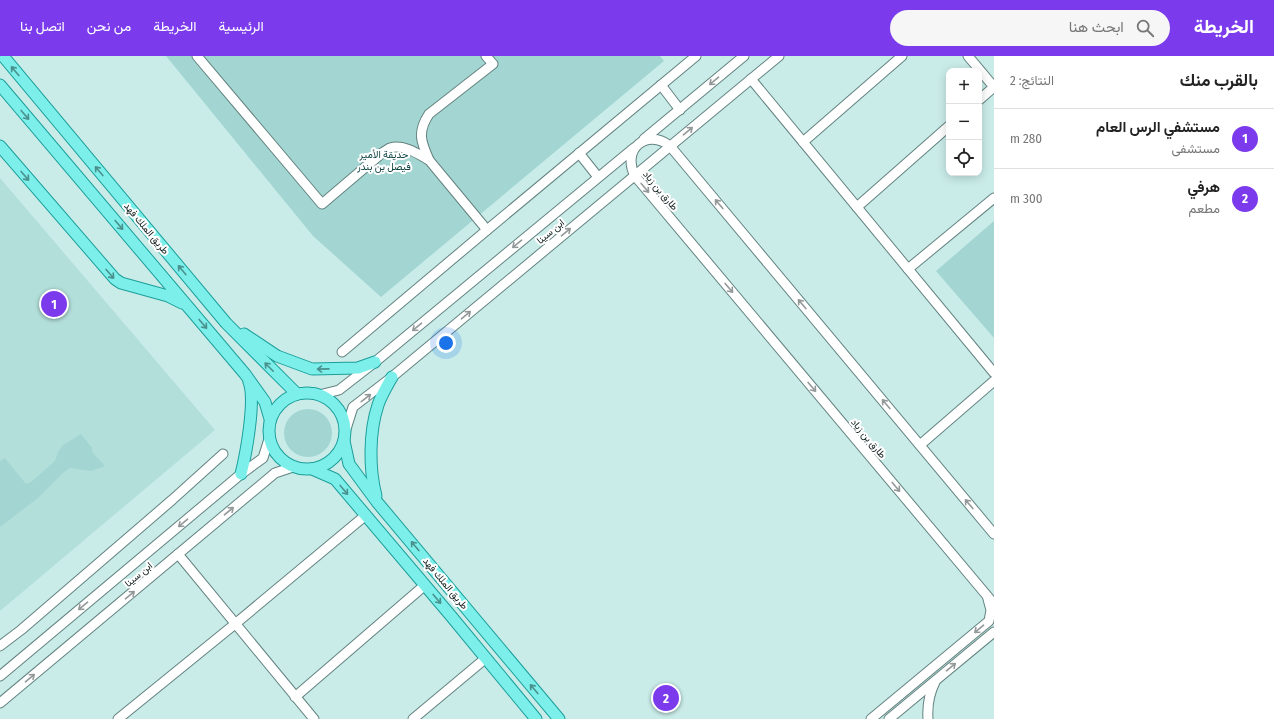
<!DOCTYPE html>
<html lang="ar">
<head>
<meta charset="utf-8">
<style>
  body { margin:0; font-family:"Fira Sans Condensed",Vazirmatn,sans-serif; background:#f6f6f6; color:#222; direction:rtl }
  .controls { position:absolute; right:12px; top:12px; display:grid; overflow:hidden; border-radius:8px; box-shadow:0 2px 10px #0003 }
  .controls button { width:36px; height:36px; display:grid; place-items:center; padding:0; border:0; border-bottom:1px solid #e0e0e0; background:#fff; color:#222; font:20px sans-serif }
  .you { position:absolute; left:446px; top:287px; width:14px; height:14px; margin:-10px; border:3px solid #fff; border-radius:50%; background:#1a73e8; box-shadow:0 0 0 6px #1a73e833 }
  .badge { display:grid; place-items:center; width:26px; height:26px; border-radius:50%; background:#7c3aed; color:#fff; font-size:13px; font-weight:700 }
  .pin { position:absolute; translate:-50% -50%; border:2px solid #fff; box-shadow:0 1px 4px #0006 }
  .list { margin:0; padding:0; list-style:none }
  h2 { display:flex; justify-content:space-between; align-items:center; height:52px; margin:0; padding:0 16px; font-size:17px }
  h2 small { font-size:13px; font-weight:400; color:#767676 }
  .list li { display:grid; grid-template-columns:26px 1fr auto; gap:12px; align-items:center; box-sizing:border-box; height:60px; padding:0 16px; border-top:1px solid #e0e0e0 }
  .list b { display:block; font-size:15px; white-space:nowrap }
  .list p { margin:0; font-size:13px; white-space:nowrap; color:#767676 }
  .list em { font-size:13px; font-style:normal; color:#767676 }
  .icon { flex:none; width:22px; height:22px; fill:none; stroke:currentColor; stroke-width:2; stroke-linecap:round; stroke-linejoin:round }
  .map { position:relative; flex:none; width:994px; height:663px; overflow:hidden; direction:ltr }
  header { display:flex; align-items:center; gap:24px; box-sizing:border-box; height:56px; padding:0 20px; background:#7c3aed; color:#fff }
  header strong { font-size:19px }
  nav { display:flex; gap:22px; margin-inline-start:auto; font-size:14px }
  .search { width:280px; height:36px; background:#f6f6f6; display:flex; align-items:center; gap:10px; box-sizing:border-box; padding:0 14px; border-radius:22px; color:#767676; font-size:15px }
  main { display:flex }
  aside { flex:1; background:#fff }
  .map>svg:first-child { display:block }
</style>
</head>
<body>
<header>
<strong>الخريطة</strong>
<div class="search"><svg class="icon" aria-label="search" viewBox="0 0 24 24"><circle cx="10" cy="10" r="6"/><path d="M15 15l6 6"/></svg>ابحث هنا</div>
<nav><a>الرئيسية</a><a>الخريطة</a><a>من نحن</a><a>اتصل بنا</a></nav>
</header>
<main>
<aside>
<h2>بالقرب منك<small>النتائج: 2</small></h2>
<ul class="list">
<li><span class="badge">1</span><div><b>مستشفي الرس العام</b><p>مستشفى</p></div><em>280 m</em></li>
<li><span class="badge">2</span><div><b>هرفي</b><p>مطعم</p></div><em>300 m</em></li>
</ul>
</aside>
<div class="map">
<svg width="994" height="663" viewBox="0 0 994 663">
  <rect width="100%" height="100%" fill="#c9ece9"/>
  <path fill="#b3dfdb" d="M 0,122 L 215,374 L 0,555 Z"/>
  <g fill="#a3d6d2">
    <path d="M 166,0 L 660,0 L 664,5 L 381,241 L 313,180 Z"/>
    <path d="M 994,165 L 994,282 L 936,215 Z"/>
    <circle cx="308" cy="377" r="24"/>
    <path d="M 81,378 L 92,392 L 92,396 L 105,410 L 91,415 L 70,412 L 64,416 L 38,442 L 0,471 L 0,405 L 5,402 L 26,428 L 31,426 L 55,405 L 58,396 L 63,389 Z"/>
  </g>
  <g fill="none" stroke-linecap="round" stroke-linejoin="round">
    <defs>
      <g id="minor">
        <path d="M 197,0 L 322,148 L 382,97 C 385,95 388,93 390,92 C 404,88 418,98 429,104 C 421,86 417,76 429,58 L 493,8 L 486,0"/>
        <path d="M 968,0 L 994,31"/>
        <path d="M 751,23 L 994,317"/>
        <path d="M 661,29 L 680,54"/>
        <path d="M 979,44 L 994,31"/>
        <path d="M 644,83 L 744,0"/>
        <path d="M 803,86 L 902,0"/>
        <path d="M 579,97 L 598,121"/>
        <path d="M 429,104 L 487,174"/>
        <path d="M 857,151 L 949,70"/>
        <path d="M 908,213 L 994,142"/>
        <path d="M 342,296 L 487,174 L 696,0"/>
        <path d="M 319,339 L 339,334 L 375,306 L 634,92"/>
        <path d="M 346,373 L 353,351 L 392,321 L 779,0"/>
        <path d="M 920,389 L 994,325"/>
        <path d="M 994,478 L 670,90 C 647,72 621,93 635,120 L 994,548"/>
        <path d="M 178,498 L 314,663"/>
        <path d="M 0,590 L 21,574 L 172,444 L 223,398"/>
        <path d="M 0,620 L 241,418 L 263,402 L 269,383"/>
        <path d="M 295,641 L 425,529"/>
        <path d="M 0,647 L 275,417 L 293,411"/>
        <path d="M 118,663 L 235,568 L 366,459"/>
        <path d="M 413,663 L 486,602"/>
        <path d="M 871,663 L 989,565 L 991,554 L 988,543"/>
        <path d="M 889,663 L 994,576"/>
        <path d="M 928,663 C 927,649 929,638 935,626"/>
      </g>
      <g id="major">
        <path d="M 3,0 L 226,267 L 297,338"/>
        <path d="M 0,29 L 245,318 L 265,346 L 270,363"/>
        <path d="M 0,90 L 115,223 L 121,227 L 168,240 L 182,247"/>
        <path d="M 244,278 L 277,300 L 312,313 L 358,312 L 375,306"/>
        <circle cx="307" cy="375" r="38"/>
        <path d="M 344,385 L 349,408 L 377,446 L 559,663"/>
        <path d="M 312,413 L 335,423 L 451,560 L 536,663"/>
        <path d="M 241,418 C 246,398 256,344 249,326"/>
        <path d="M 376,440 C 369,413 369,376 378,349 C 381,340 387,330 392,321"/>
      </g>
    </defs>
    <use href="#minor" stroke="#638381" stroke-width="11"/>
    <use href="#major" stroke="#1c9e99" stroke-width="13"/>
    <use href="#minor" stroke="#fff" stroke-width="9"/>
    <use href="#major" stroke="#7cefeb" stroke-width="11"/>
  </g>
  <defs><path id="oneway-shaft" d="M-6 0H5M1.5-3L5.5 0L1.5 3" fill="none" stroke-width="1.6" stroke-linecap="round" stroke-linejoin="round"/></defs>
  <g stroke="#4a908d">
    <use href="#oneway-shaft" transform="translate(15 15) rotate(-130)"/>
    <use href="#oneway-shaft" transform="translate(25 59) rotate(50)"/>
    <use href="#oneway-shaft" transform="translate(99 115) rotate(-130)"/>
    <use href="#oneway-shaft" transform="translate(25 120) rotate(49)"/>
    <use href="#oneway-shaft" transform="translate(119 169) rotate(50)"/>
    <use href="#oneway-shaft" transform="translate(182 214) rotate(-130)"/>
    <use href="#oneway-shaft" transform="translate(110 218) rotate(49)"/>
    <use href="#oneway-shaft" transform="translate(203 268) rotate(50)"/>
    <use href="#oneway-shaft" transform="translate(269 311) rotate(-135)"/>
    <use href="#oneway-shaft" transform="translate(323 313) rotate(179)"/>
    <use href="#oneway-shaft" transform="translate(344 434) rotate(50)"/>
    <use href="#oneway-shaft" transform="translate(415 490) rotate(-130)"/>
    <use href="#oneway-shaft" transform="translate(437 543) rotate(50)"/>
    <use href="#oneway-shaft" transform="translate(534 633) rotate(-130)"/>
  </g>
  <g stroke="#939898">
    <use href="#oneway-shaft" transform="translate(714 25) rotate(140)"/>
    <use href="#oneway-shaft" transform="translate(688 75) rotate(-40)"/>
    <use href="#oneway-shaft" transform="translate(645 132) rotate(50)"/>
    <use href="#oneway-shaft" transform="translate(719 148) rotate(-130)"/>
    <use href="#oneway-shaft" transform="translate(566 176) rotate(-40)"/>
    <use href="#oneway-shaft" transform="translate(517 188) rotate(140)"/>
    <use href="#oneway-shaft" transform="translate(729 232) rotate(50)"/>
    <use href="#oneway-shaft" transform="translate(802 248) rotate(-130)"/>
    <use href="#oneway-shaft" transform="translate(466 259) rotate(-40)"/>
    <use href="#oneway-shaft" transform="translate(417 271) rotate(140)"/>
    <use href="#oneway-shaft" transform="translate(812 331) rotate(50)"/>
    <use href="#oneway-shaft" transform="translate(366 342) rotate(-38)"/>
    <use href="#oneway-shaft" transform="translate(886 348) rotate(-130)"/>
    <use href="#oneway-shaft" transform="translate(896 431) rotate(50)"/>
    <use href="#oneway-shaft" transform="translate(969 448) rotate(-130)"/>
    <use href="#oneway-shaft" transform="translate(229 455) rotate(-40)"/>
    <use href="#oneway-shaft" transform="translate(183 467) rotate(140)"/>
    <use href="#oneway-shaft" transform="translate(130 539) rotate(-40)"/>
    <use href="#oneway-shaft" transform="translate(83 550) rotate(140)"/>
    <use href="#oneway-shaft" transform="translate(979 573) rotate(140)"/>
    <use href="#oneway-shaft" transform="translate(951 611) rotate(-40)"/>
    <use href="#oneway-shaft" transform="translate(30 622) rotate(-40)"/>
  </g>
  <g text-anchor="middle" stroke-width="4" stroke-linejoin="round" paint-order="stroke">
    <g font-size="10" fill="#0d4442" stroke="#fff">
      <text x="384" y="102">حديقة الأمير<tspan x="384" dy="12">فيصل بن بندر</tspan></text>
    </g>
    <g font-size="10" fill="#0e1b1a" stroke="#fff">
      <text transform="translate(661 134) rotate(50)" y="4">طارق بن زياد</text>
      <text transform="translate(147 172) rotate(50)" y="4">طريق الملك فهد</text>
      <text transform="translate(550 175) rotate(-40)" y="4">ابن سينا</text>
      <text transform="translate(869 382) rotate(50)" y="4">طارق بن زياد</text>
      <text transform="translate(138 518) rotate(-40)" y="4">ابن سينا</text>
      <text transform="translate(446 527) rotate(50)" y="4">طريق الملك فهد</text>
    </g>
  </g>
</svg>
<div class="controls">
<button>+</button>
<button>−</button>
<button><svg class="icon" aria-label="locate" viewBox="0 0 24 24"><circle cx="12" cy="12" r="6"/><path d="M12 2v4M12 18v4M2 12h4M18 12h4"/></svg></button>
</div>
<div class="you"></div>
<div class="pin badge" style="left:54px;top:248px">1</div>
<div class="pin badge" style="left:666px;top:642px">2</div>
</div>
</main>
</body>
</html>
